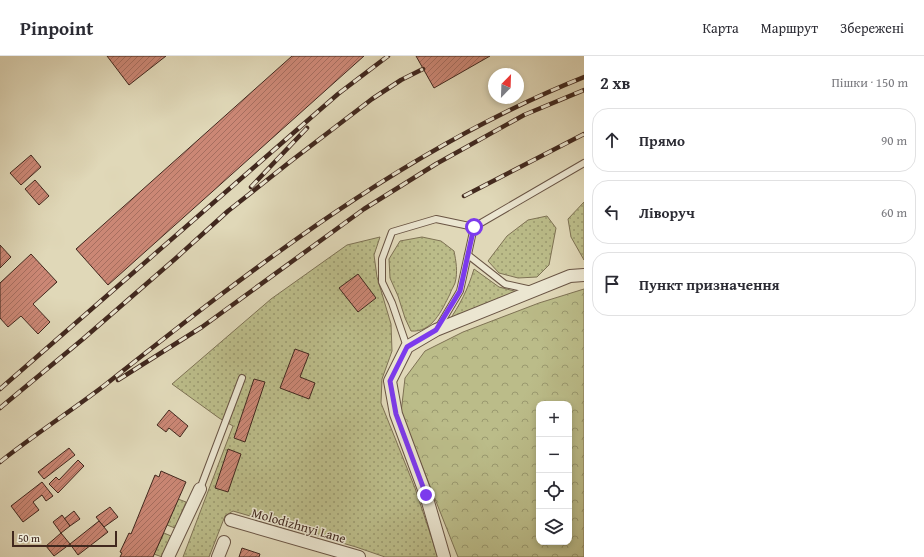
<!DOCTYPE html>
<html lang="uk">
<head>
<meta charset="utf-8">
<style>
  body { margin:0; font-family:"Gentium Book Plus",serif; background:#f7f7f7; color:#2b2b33 }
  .controls { position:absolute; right:12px; bottom:12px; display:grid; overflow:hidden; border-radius:8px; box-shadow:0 2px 6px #0003 }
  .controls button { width:36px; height:36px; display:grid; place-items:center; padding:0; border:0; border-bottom:1px solid #e1e1e2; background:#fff; color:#2b2b33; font:20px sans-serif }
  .compass { position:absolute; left:488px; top:12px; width:36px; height:36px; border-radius:50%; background:#fff; box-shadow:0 2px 6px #0003; rotate:23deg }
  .scale { position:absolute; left:12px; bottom:10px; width:105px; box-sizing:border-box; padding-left:4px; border:2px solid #41281e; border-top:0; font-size:11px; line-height:14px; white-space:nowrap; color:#41281e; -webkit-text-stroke:3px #ebe6d1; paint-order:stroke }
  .stop { position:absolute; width:12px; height:12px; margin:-9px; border:3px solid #7c3aed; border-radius:50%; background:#fff }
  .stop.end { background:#7c3aed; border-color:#fff; box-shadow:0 1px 4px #0008 }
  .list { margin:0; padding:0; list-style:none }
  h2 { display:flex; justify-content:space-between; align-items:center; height:52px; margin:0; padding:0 16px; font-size:17px }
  h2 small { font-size:13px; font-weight:400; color:#7c7c81 }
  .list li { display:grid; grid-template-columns:26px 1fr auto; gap:12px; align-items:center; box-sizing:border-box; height:64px; margin:0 8px 8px; padding:0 8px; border:1px solid #e1e1e2; border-radius:16px }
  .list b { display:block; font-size:15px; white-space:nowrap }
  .list em { font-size:13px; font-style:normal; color:#7c7c81 }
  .icon { flex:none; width:22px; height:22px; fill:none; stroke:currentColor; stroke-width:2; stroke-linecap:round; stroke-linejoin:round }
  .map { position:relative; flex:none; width:584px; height:501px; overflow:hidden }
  header { display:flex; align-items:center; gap:24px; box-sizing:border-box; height:56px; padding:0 20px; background:#fff; border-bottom:1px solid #e1e1e2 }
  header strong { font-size:19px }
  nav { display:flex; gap:22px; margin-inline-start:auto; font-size:14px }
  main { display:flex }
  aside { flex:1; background:#fff }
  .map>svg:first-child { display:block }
</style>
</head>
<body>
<header>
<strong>Pinpoint</strong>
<nav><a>Карта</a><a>Маршрут</a><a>Збережені</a></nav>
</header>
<main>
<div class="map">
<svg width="584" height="501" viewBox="0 0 584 501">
  <defs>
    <pattern id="grass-dots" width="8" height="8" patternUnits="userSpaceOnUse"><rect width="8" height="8" fill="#bbbc89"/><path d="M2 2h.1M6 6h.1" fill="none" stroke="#9a996f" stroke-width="1.8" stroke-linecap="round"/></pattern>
    <pattern id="forest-crowns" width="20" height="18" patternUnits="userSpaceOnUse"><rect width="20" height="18" fill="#bbbc89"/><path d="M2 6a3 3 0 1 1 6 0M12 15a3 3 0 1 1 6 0" fill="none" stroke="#9a996f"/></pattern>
    <pattern id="building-hatch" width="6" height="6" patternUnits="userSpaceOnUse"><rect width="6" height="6" fill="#cb8775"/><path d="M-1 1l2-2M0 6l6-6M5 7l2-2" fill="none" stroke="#a66e5f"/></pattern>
  </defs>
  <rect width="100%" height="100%" fill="#e0d8b8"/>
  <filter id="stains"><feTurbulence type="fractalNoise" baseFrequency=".005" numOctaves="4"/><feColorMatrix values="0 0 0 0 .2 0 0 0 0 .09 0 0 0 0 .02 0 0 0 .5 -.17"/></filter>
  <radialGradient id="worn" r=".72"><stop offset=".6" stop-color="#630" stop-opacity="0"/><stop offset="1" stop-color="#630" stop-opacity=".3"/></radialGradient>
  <g fill="url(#grass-dots)" stroke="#7e7254">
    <path d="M 584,146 L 584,204 L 571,181 L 568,163 Z"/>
    <path d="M 547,160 L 556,172 L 549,209 L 537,221 L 518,222 L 499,217 L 488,205 L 507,180 L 528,164 Z"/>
    <path d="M 380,181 L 374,199 L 377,221 L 391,268 L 392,295 L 382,323 L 381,347 L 415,432 L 438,501 L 385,501 L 356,491 L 233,455 L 225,460 L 209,501 L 183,501 L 233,370 L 219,362 L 172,328 L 271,243 L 347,189 Z"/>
    <path d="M 422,181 L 441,185 L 454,195 C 456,205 458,216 455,227 C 454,230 451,234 450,238 C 442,254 432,277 411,275 L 405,262 L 398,240 L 390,222 L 389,203 L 400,185 Z"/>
    <path d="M 474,213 L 499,231 L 518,236 L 448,266 C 460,249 468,233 474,213 Z"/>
    <path d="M 178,443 L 186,446 L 175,472 L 167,469 Z"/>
    <path d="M 164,477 L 171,480 L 162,501 L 154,498 Z"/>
  </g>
  <path fill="url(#forest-crowns)" stroke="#7e7254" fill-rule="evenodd" d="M 584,233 L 584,501 L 458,501 L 401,357 L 405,322 L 425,295 L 463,276 L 539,247 ZM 539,348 L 569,348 L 569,486 L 539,486 Z"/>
  <g fill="url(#building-hatch)" stroke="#41281e">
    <path d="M 107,0 L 166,0 L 129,29 Z"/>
    <path d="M 292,0 L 364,0 L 108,229 L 76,193 Z"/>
    <path d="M 416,0 L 490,0 L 434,32 Z"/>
    <path d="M 31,99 L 41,111 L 21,129 L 10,117 Z"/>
    <path d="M 35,124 L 49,140 L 39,149 L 25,133 Z"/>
    <path d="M 0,189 L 11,201 L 0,212 Z"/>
    <path d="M 31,198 L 57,226 L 33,248 L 50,266 L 38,278 L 21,260 L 8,271 L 0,262 L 0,227 Z"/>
    <path d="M 358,218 L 376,242 L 358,256 L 339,232 Z"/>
    <path d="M 295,293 L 309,298 L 300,321 L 315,327 L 309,343 L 280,332 Z"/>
    <path d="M 254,323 L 265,326 L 245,386 L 234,382 Z"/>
    <path d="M 169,354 L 188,370 L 180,381 L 169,372 L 166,376 L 157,369 Z"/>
    <path d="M 69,392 L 75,399 L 44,423 L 38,416 Z"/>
    <path d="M 228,393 L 241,398 L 228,436 L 215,432 Z"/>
    <path d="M 78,404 L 84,410 L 58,437 L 49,428 L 56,421 L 59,424 Z"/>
    <path d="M 161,415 L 186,426 L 153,501 L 120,501 L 122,497 L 120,496 L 129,477 L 131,478 L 155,419 L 159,421 Z"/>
    <path d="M 42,426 L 53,440 L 46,445 L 42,439 L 33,446 L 39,454 L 23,466 L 11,450 Z"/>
    <path d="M 110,451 L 118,461 L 104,471 L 96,461 Z"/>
    <path d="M 74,455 L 80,463 L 70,470 L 64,463 Z"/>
    <path d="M 62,459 L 70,470 L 61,477 L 53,466 Z"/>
    <path d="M 99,465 L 108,476 L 78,499 L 70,488 Z"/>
    <path d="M 61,477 L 70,488 L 54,500 L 46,490 Z"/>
    <path d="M 242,492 L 260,498 L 259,501 L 239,501 Z"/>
  </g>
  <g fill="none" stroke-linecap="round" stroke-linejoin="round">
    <defs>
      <g id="lane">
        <path d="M 468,199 L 505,228 L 532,234"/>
        <path d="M 438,272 L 460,235 L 474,171"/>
        <path d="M 407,291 L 392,247 L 382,226 L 382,203 L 392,176 L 436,163 L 474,171 L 584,107"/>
        <path d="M 200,433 L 242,322"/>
      </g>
      <g id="street">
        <path d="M 231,464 L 359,501"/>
        <path d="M 168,501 L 200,433"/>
        <path d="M 218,501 L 224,486"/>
        <path d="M 444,501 L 426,439 L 396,358 L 390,325 L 407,291 L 436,274 L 570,220 L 584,219"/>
      </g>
    </defs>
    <use href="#lane" stroke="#695444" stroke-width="8"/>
    <use href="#street" stroke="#695444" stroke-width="14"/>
    <use href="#lane" stroke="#ebe6d1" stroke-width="6"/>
    <use href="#street" stroke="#ebe6d1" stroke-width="12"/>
    <defs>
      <g id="rail">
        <path d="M 251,131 L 307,72"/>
        <path d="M 464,140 L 584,78"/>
        <path d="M 118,324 L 202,271 L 364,153 L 436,108 L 524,59 L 584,34"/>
        <path d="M 0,333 L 338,38 L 388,0"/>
        <path d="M 0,352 L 83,283 L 175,203 L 228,155 L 291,105 L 372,43 L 401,24 L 423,13"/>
        <path d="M 0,406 C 34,379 71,355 105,329 C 254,211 406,92 584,21"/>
      </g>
    </defs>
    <use href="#rail" stroke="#41281e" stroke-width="4.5"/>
    <use href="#rail" stroke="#ebe6d1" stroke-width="3" stroke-dasharray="9" stroke-linecap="butt"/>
  </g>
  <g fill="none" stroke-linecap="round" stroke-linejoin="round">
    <path stroke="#7c3aed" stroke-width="5" d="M 426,439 L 396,358 L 390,325 L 407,291 L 436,274 L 460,235 L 474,171"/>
  </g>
  <g text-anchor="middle" stroke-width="3" stroke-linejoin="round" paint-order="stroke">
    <g font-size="13" fill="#41281e" stroke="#ebe6d1">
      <text transform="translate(299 469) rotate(16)" y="5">Molodizhnyi Lane</text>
    </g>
  </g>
  <rect width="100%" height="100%" filter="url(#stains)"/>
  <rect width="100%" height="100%" fill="url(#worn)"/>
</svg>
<div class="controls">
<button>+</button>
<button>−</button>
<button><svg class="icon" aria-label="locate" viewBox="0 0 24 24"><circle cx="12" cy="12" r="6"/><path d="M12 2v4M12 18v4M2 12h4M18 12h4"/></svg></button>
<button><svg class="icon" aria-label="layers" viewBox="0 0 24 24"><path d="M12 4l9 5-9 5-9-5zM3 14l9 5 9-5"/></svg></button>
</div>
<svg class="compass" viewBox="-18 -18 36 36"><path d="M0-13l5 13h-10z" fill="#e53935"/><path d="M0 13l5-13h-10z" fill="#7c7c81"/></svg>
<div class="scale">50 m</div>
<div class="stop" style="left:474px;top:171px"></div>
<div class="stop end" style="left:426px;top:439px"></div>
</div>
<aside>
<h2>2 хв<small>Пішки · 150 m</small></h2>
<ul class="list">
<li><svg class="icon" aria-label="ahead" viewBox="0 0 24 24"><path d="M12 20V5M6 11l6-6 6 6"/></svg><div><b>Прямо</b></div><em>90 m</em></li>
<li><svg class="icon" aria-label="left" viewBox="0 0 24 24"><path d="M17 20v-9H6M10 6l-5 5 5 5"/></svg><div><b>Ліворуч</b></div><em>60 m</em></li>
<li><svg class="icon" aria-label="arrive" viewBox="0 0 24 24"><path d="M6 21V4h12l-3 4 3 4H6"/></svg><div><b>Пункт призначення</b></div></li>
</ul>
</aside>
</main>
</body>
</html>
